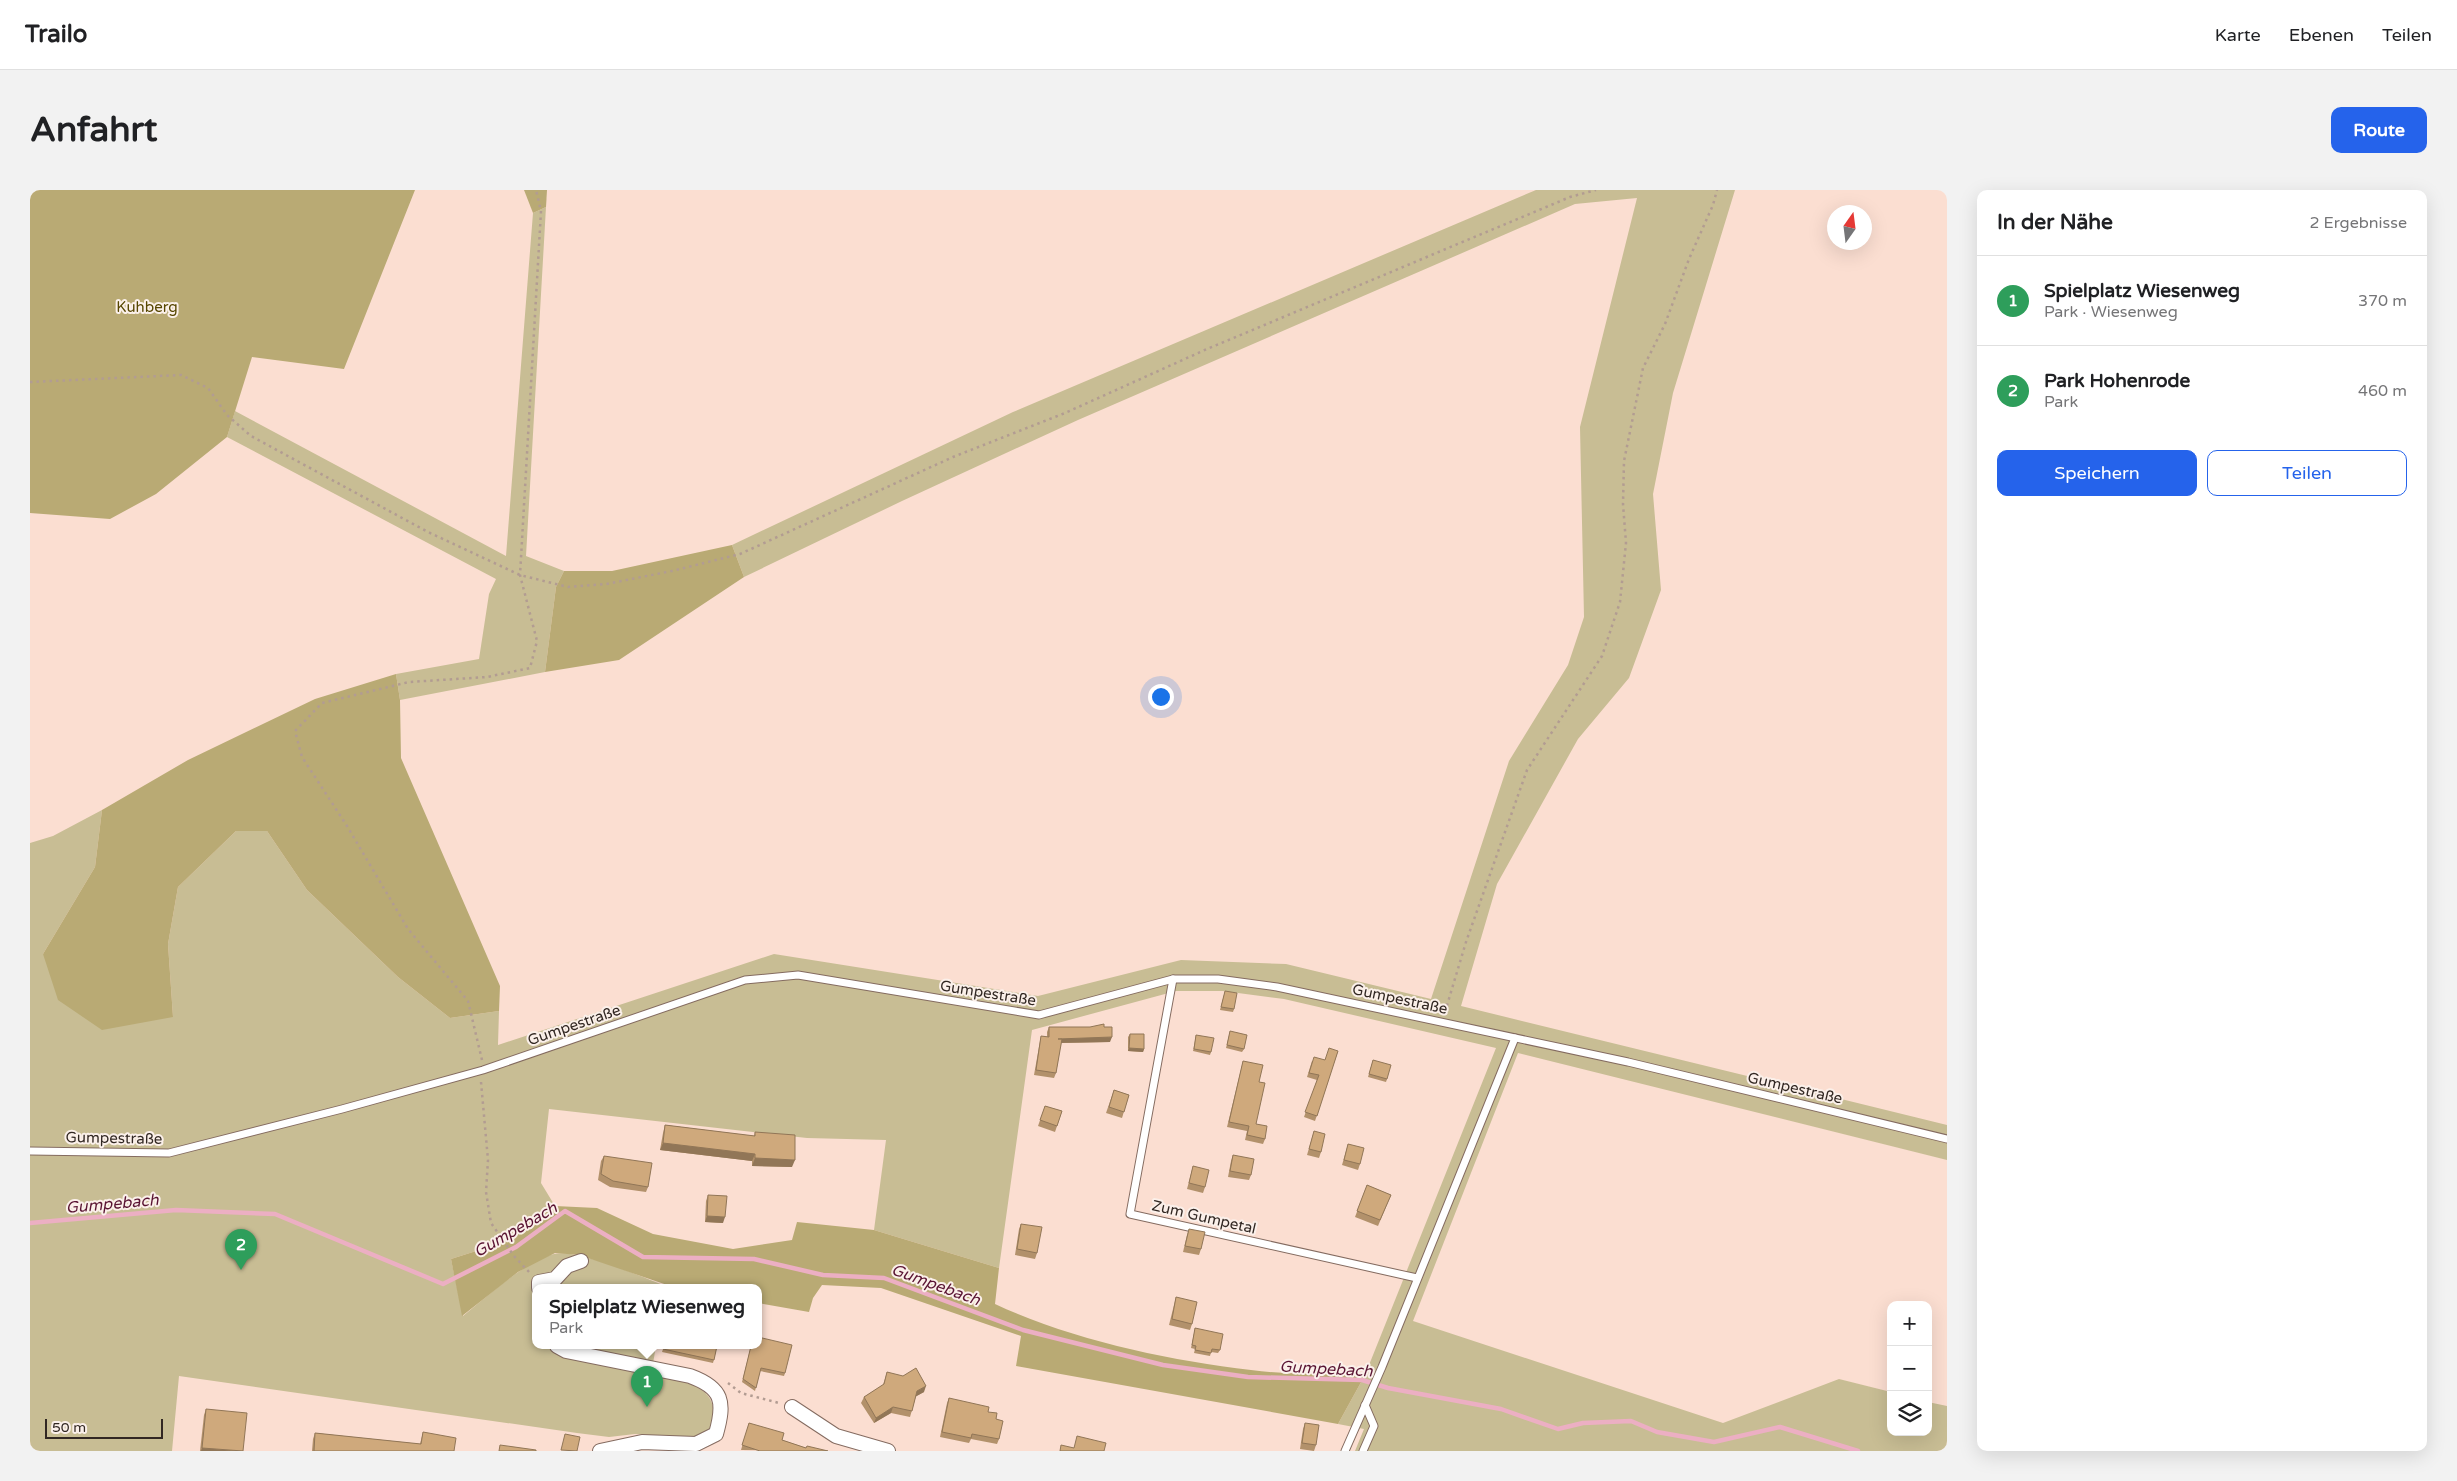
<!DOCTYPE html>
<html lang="de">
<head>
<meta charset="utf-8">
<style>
  body { margin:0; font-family:"Varela Round",sans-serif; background:#f2f2f2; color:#202124 }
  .controls { position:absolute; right:15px; bottom:15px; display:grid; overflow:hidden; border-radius:10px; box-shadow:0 5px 20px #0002 }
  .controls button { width:45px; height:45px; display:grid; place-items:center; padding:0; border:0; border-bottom:1px solid #e0e0e0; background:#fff; color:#202124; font:25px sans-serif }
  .compass { position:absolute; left:1797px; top:15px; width:45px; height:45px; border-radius:50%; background:#fff; box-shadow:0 5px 20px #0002; rotate:14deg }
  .scale { position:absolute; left:15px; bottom:12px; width:118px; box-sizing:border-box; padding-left:5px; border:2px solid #312722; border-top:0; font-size:14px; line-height:18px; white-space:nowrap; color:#312722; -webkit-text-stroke:4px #fbf0ea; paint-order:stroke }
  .you { position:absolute; left:1130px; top:506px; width:18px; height:18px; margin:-12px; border:4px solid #fff; border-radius:50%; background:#1a73e8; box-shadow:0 0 0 8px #1a73e833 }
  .badge { display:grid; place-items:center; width:32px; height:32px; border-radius:50%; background:#2563eb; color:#fff; font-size:16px; font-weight:700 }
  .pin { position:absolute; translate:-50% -41px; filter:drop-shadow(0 1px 2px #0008) }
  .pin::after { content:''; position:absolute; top:26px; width:18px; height:15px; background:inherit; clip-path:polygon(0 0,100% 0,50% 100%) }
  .popup { position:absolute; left:502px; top:1094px; width:230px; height:65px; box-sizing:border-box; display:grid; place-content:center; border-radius:10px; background:#fff; filter:drop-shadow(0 1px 4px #0005); font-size:16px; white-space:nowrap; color:#757577 }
  .popup b { font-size:19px; color:#202124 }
  .popup::after { content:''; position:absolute; left:50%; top:100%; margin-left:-10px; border:10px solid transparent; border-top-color:#fff }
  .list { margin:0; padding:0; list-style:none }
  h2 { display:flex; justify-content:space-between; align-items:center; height:65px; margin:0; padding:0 20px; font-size:21px }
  h2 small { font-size:16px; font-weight:400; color:#757577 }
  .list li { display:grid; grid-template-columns:32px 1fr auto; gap:15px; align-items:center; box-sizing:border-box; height:90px; padding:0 20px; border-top:1px solid #e0e0e0 }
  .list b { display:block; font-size:19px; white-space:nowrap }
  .list p { margin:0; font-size:16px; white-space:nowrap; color:#757577 }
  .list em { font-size:16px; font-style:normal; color:#757577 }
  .actions { display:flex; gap:10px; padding:15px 20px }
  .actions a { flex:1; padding:11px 0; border:1px solid #2563eb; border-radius:10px; text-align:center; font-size:18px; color:#2563eb }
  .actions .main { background:#2563eb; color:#fff }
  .icon { flex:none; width:28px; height:28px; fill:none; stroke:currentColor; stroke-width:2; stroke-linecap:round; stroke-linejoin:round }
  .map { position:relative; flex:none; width:1917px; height:1261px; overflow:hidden; border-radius:10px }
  header { display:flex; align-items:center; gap:30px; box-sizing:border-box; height:70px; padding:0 25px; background:#fff; border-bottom:1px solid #e0e0e0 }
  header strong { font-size:24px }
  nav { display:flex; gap:28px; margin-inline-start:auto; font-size:18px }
  .intro { display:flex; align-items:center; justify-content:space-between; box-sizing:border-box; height:120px; padding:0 30px }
  h1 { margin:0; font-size:35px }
  .button { padding:12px 22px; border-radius:10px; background:#2563eb; color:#fff; font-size:18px; font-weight:700 }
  main { display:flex; gap:30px; padding:0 30px }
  aside { flex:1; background:#fff; border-radius:10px; box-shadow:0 5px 20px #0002 }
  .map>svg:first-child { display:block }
</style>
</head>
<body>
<header>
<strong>Trailo</strong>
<nav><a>Karte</a><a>Ebenen</a><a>Teilen</a></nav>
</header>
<div class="intro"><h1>Anfahrt</h1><a class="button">Route</a></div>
<main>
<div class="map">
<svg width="1917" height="1261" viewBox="0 0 1917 1261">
  <rect width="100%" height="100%" fill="#fbded1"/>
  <g fill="#c8bd94">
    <path d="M 1506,0 L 1705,0 L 1643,203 L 1623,304 L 1631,400 L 1599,488 L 1548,549 L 1467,694 L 1431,816 L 1917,935 L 1917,970 L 1488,863 L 1383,1131 L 1693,1233 L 1809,1189 L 1861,1202 L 1861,1242 L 1898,1242 L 1898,1212 L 1917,1216 L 1917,1261 L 1325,1261 L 1334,1239 L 1308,1234 L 1335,1185 L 1466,858 L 1254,809 L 1193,801 L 1146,801 L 1002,840 L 969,1078 L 844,1040 L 856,950 L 777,948 L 519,919 L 511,993 L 525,1016 L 468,1054 L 421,1069 L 433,1126 C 458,1106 494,1072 524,1064 C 546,1058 615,1088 638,1097 L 506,1098 L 506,1156 L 626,1156 L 621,1185 C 653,1191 693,1194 682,1238 L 662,1248 L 605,1244 L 579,1247 L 547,1243 L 149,1186 L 142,1261 L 0,1261 L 0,653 L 23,646 L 72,620 L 65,677 L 13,764 L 143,827 L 138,754 L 148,697 L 206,641 L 237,641 L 277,700 L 368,787 L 420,828 L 469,821 L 468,855 L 744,764 L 1008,806 L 1151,770 L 1256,774 L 1401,809 L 1479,571 L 1538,475 L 1554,427 L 1550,237 L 1607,8 L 1545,14 L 1048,230 L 872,311 L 714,387 L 702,355 L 983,222 Z"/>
    <path d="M 516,17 L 496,366 L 534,381 L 526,397 L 515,482 L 370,510 L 366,484 L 449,469 L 459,404 L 466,389 L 197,247 L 205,221 L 476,366 L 503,23 Z"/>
  </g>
  <g fill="#b9aa74">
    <path d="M 0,0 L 385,0 L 314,179 L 222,167 L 197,247 L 126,304 L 80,329 L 0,323 Z"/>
    <path d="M 494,0 L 517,0 L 516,17 L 503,23 Z"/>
    <path d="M 702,355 L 714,387 L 589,470 L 515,482 L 526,397 L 534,381 L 582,381 Z"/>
    <path d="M 366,484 L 370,510 L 371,568 L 470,796 L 469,821 L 420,828 L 368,787 L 277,700 L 237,641 L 206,641 L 148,697 L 138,754 L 143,827 L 72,840 L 28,810 L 13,764 L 65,677 L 72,620 L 158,570 L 285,509 Z"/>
    <path d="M 525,1016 L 567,1018 L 623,1044 L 703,1059 L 762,1050 L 767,1032 L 844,1040 L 969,1078 L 965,1114 C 1042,1150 1137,1170 1221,1180 C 1258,1185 1298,1183 1335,1185 L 1308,1234 L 986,1176 L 991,1146 L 851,1098 L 792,1095 L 783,1108 L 779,1122 L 728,1113 L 728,1098 L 646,1098 L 549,1065 L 525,1063 L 488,1082 L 432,1126 L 421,1069 L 468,1054 Z"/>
  </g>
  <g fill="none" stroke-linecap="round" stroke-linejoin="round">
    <path stroke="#ecafc3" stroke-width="4.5" d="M 0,1033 L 146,1020 L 245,1024 L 413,1094 L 486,1057 L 535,1021 L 613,1067 L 724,1069 L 793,1085 L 854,1088 L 993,1140 L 1133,1175 L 1218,1187 L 1332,1190 L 1358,1198 L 1471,1219 L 1528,1239 L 1553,1233 L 1601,1231 L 1627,1242 L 1684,1252 L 1750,1237 L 1828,1261"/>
    <defs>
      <g id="lane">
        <path d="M 1143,789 L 1100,1024 L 1387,1088"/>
        <path d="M 0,961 L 139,963 L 312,919 L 453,880 L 715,790 L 768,785 L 1009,825 L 1143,789 L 1188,789 L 1247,797 L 1598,872 L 1917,949"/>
        <path d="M 1315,1261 L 1352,1177 L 1485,848"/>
        <path d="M 1333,1261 L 1344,1236 L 1335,1215"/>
      </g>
      <g id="street">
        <path d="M 509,1098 L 509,1092 L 525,1089 L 537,1076 L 551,1071"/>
        <path d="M 527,1156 L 536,1161 L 660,1186 C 693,1198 695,1212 686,1244 L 666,1254 L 612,1252 L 570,1261"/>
        <path d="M 762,1217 L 806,1246 L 858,1261"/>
      </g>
    </defs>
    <use href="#lane" stroke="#846b60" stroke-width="9"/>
    <use href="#street" stroke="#846b60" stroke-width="16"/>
    <g stroke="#b29c92" stroke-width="2.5" stroke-dasharray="2.5 4" stroke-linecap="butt">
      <path d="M 0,192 L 151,185 L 178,198 L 197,225 L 221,246 L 398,342 L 490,385 L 538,397 L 576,394 L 642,381 L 710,364 L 923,267 L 1035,223 L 1177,159 L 1540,7 L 1566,0"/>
      <path d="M 1415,822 L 1436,752 L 1497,580 L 1572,466 L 1590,412 L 1596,353 L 1593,314 L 1594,271 L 1613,178 L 1635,134 L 1659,69 L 1683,15 L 1687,0"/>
      <path d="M 452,870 L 438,811 L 378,739 L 317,636 L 272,567 L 265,541 L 292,513 L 379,492 L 457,487 L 500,478 L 507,451 L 490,385 L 511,21 L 506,0"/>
      <path d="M 451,892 L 458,970 L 456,1002 L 461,1033 L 484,1066 L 499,1082"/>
      <path d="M 698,1193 L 711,1203 L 749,1213"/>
    </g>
    <use href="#lane" stroke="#fff" stroke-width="7"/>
    <use href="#street" stroke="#fff" stroke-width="14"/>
  </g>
  <g fill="#b2916b">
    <path d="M 1195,801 L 1204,819 L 1203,822 L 1190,820 Z"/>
    <path d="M 1019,837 L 1074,837 L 1080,852 L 1031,853 L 1026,883 L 1024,888 L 1004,885 L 1010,851 L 1011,846 L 1017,847 L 1017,842 Z"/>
    <path d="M 1200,841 L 1214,859 L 1212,862 L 1196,858 Z"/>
    <path d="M 1100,844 L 1114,859 L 1113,862 L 1098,861 L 1098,847 Z"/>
    <path d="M 1166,845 L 1181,862 L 1180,865 L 1163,861 Z"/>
    <path d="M 1308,861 L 1285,931 L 1274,927 L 1287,890 L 1277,887 L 1282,871 L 1295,870 Z"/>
    <path d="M 1343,870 L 1357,889 L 1356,892 L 1338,887 Z"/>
    <path d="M 1213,871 L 1229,892 L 1226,934 L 1235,949 L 1233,954 L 1215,950 L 1217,941 L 1197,937 Z"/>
    <path d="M 1084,900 L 1099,905 L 1092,928 L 1076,923 Z"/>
    <path d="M 1015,916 L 1032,921 L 1025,942 L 1008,936 Z"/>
    <path d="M 635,935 L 724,946 L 725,942 L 762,977 L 722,976 L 722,971 L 630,960 L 633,943 Z"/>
    <path d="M 1284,941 L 1291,962 L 1289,968 L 1277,965 Z"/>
    <path d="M 1318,954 L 1330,974 L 1328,980 L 1312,975 Z"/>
    <path d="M 1203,965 L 1221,985 L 1219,990 L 1198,987 L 1201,971 Z"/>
    <path d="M 574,966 L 618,997 L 616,1002 L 580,997 L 568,990 L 571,971 Z"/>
    <path d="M 1163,976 L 1175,997 L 1173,1003 L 1157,999 Z"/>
    <path d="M 1337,995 L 1361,1005 L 1348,1036 L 1325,1027 Z"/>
    <path d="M 678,1005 L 693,1033 L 675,1032 L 676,1011 Z"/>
    <path d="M 991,1034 L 1007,1063 L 1005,1069 L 985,1065 L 989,1039 Z"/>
    <path d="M 1159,1039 L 1171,1059 L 1169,1065 L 1153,1062 L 1157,1045 Z"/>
    <path d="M 1146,1107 L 1162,1134 L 1160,1140 L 1139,1135 Z"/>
    <path d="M 1165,1138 L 1190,1160 L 1188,1163 L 1181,1162 L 1180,1166 L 1164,1163 L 1165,1159 L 1161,1158 Z"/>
    <path d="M 634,1156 L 687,1156 L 683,1173 L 632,1162 Z"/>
    <path d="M 721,1156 L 755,1183 L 754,1186 L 730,1181 L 725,1201 L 712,1192 Z"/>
    <path d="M 857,1182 L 894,1202 L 886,1206 L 880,1227 L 861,1223 L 844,1233 L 831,1213 L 834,1207 L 853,1195 Z"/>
    <path d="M 919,1208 L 966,1229 L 969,1249 L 967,1254 L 941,1249 L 939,1253 L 910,1247 L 917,1213 Z"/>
    <path d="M 176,1219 L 213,1261 L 170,1261 L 174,1225 Z"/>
    <path d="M 719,1233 L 752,1250 L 776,1258 L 798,1261 L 711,1260 Z"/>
    <path d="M 1275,1233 L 1286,1255 L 1284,1261 L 1270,1259 L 1273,1239 Z"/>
    <path d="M 393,1242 L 424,1261 L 282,1261 L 283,1249 L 285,1243 L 390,1254 Z"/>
  </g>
  <g fill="#917657">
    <path d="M 1082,847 L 1080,852 L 1026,853 L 1028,849 Z"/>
    <path d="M 1099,858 L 1114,859 L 1113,862 L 1098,861 Z"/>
    <path d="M 633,953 L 725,964 L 722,971 L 630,960 Z"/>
    <path d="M 725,968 L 765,970 L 762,977 L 722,976 Z"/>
    <path d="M 677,1026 L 695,1027 L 693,1033 L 675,1032 Z"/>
    <path d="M 896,1196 L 894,1202 L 885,1207 L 887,1201 Z"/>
    <path d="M 863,1217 L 861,1223 L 844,1233 L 846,1228 Z"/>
    <path d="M 172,1258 L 206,1261 L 171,1261 Z"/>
  </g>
  <g fill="#cfa97c" stroke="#917657">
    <path d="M 1195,801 L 1207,803 L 1204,819 L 1191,817 Z"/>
    <path d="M 1074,834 L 1074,837 L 1082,837 L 1082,847 L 1028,849 L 1032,849 L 1026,883 L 1006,880 L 1011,846 L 1019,847 L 1019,837 L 1060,837 Z"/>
    <path d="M 1200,841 L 1217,845 L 1214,859 L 1197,855 Z"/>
    <path d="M 1100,844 L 1114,844 L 1114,859 L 1099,858 Z"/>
    <path d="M 1166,845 L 1184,848 L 1181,862 L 1164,859 Z"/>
    <path d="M 1299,858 L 1308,861 L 1287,926 L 1275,922 L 1289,885 L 1279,883 L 1284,867 L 1295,870 Z"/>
    <path d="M 1343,870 L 1361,875 L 1357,889 L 1339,884 Z"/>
    <path d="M 1213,871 L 1233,875 L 1229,892 L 1235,893 L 1226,934 L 1237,936 L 1235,949 L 1217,945 L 1219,936 L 1199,932 Z"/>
    <path d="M 1084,900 L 1099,905 L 1094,922 L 1079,917 Z"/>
    <path d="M 1015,916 L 1032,921 L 1027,936 L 1010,930 Z"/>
    <path d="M 635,935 L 725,946 L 725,942 L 765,945 L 765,970 L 725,968 L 725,964 L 633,953 Z"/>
    <path d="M 1284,941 L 1295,944 L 1291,962 L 1279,959 Z"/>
    <path d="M 1318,954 L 1334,958 L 1330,974 L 1314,970 Z"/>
    <path d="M 1203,965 L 1224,969 L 1221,985 L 1200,981 Z"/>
    <path d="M 574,966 L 622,973 L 618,997 L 583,991 L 571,984 Z"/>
    <path d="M 1163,976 L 1179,980 L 1175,997 L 1159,993 Z"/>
    <path d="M 1337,995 L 1361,1005 L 1350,1030 L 1327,1021 Z"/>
    <path d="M 678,1005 L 697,1006 L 695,1027 L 677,1026 Z"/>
    <path d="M 991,1034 L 1012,1037 L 1007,1063 L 987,1059 Z"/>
    <path d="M 1159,1039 L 1175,1042 L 1171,1059 L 1155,1056 Z"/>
    <path d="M 1146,1107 L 1167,1112 L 1162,1134 L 1142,1129 Z"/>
    <path d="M 1165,1138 L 1193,1144 L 1190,1160 L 1182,1159 L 1181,1163 L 1165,1160 L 1166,1156 L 1162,1155 Z"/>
    <path d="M 728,1147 L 762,1155 L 755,1183 L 731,1178 L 726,1198 L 713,1189 L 721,1156 L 728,1156 Z"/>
    <path d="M 634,1156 L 687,1156 L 684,1170 L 633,1159 Z"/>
    <path d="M 886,1178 L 896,1196 L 887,1201 L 882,1221 L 863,1217 L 846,1228 L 834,1207 L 854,1194 L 857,1182 L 873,1186 Z"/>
    <path d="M 919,1208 L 959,1217 L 958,1222 L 967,1223 L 966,1229 L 973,1231 L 969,1249 L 942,1244 L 941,1248 L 912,1242 Z"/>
    <path d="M 176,1219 L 217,1223 L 213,1261 L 172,1258 Z"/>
    <path d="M 719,1233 L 754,1243 L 752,1250 L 776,1258 L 777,1256 L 798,1261 L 730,1261 L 712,1255 Z"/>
    <path d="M 1275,1233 L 1289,1235 L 1286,1255 L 1272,1253 Z"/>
    <path d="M 393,1242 L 426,1248 L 424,1261 L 284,1261 L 285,1243 L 391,1254 Z"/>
    <path d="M 535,1244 L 550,1247 L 547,1261 L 531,1260 Z"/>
    <path d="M 1047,1246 L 1076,1253 L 1074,1261 L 1030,1261 L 1031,1255 L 1044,1258 Z"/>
    <path d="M 470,1255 L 506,1260 L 506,1261 L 469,1261 Z"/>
  </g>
  <g text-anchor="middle" stroke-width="4" stroke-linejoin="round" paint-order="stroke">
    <g font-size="15" fill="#564600" stroke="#fbf0ea">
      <text x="117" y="122">Kuhberg</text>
    </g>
    <g font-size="15" fill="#312722" stroke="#fbf0ea">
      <text transform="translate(958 803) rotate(9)" y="5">Gumpestraße</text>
      <text transform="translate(1370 809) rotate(12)" y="5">Gumpestraße</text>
      <text transform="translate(544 835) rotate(-19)" y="5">Gumpestraße</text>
      <text transform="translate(1765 898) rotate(13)" y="5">Gumpestraße</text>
      <text transform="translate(84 948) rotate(1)" y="5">Gumpestraße</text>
      <text transform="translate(1174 1027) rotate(13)" y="5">Zum Gumpetal</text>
    </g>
    <g font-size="16" font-style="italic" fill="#591332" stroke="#fbf0ea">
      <text transform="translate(82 1013) rotate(-5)" y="6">Gumpebach</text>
      <text transform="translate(485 1039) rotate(-30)" y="6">Gumpebach</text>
      <text transform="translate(906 1094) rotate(20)" y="6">Gumpebach</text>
      <text transform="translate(1296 1178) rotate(3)" y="6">Gumpebach</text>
    </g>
  </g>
</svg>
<div class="controls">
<button>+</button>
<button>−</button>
<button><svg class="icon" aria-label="layers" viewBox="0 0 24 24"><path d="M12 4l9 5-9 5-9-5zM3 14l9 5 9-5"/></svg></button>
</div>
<svg class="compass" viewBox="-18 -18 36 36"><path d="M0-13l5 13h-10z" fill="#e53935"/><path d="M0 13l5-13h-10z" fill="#757577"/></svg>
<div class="scale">50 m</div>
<div class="you"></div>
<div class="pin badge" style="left:617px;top:1217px;background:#2e9e5b">1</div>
<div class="popup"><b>Spielplatz Wiesenweg</b>Park</div>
<div class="pin badge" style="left:211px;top:1080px;background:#2e9e5b">2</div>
</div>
<aside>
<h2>In der Nähe<small>2 Ergebnisse</small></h2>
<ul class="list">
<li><span class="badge" style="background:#2e9e5b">1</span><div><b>Spielplatz Wiesenweg</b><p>Park · Wiesenweg</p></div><em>370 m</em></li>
<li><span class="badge" style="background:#2e9e5b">2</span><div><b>Park Hohenrode</b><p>Park</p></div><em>460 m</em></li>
</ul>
<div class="actions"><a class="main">Speichern</a><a>Teilen</a></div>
</aside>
</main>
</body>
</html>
